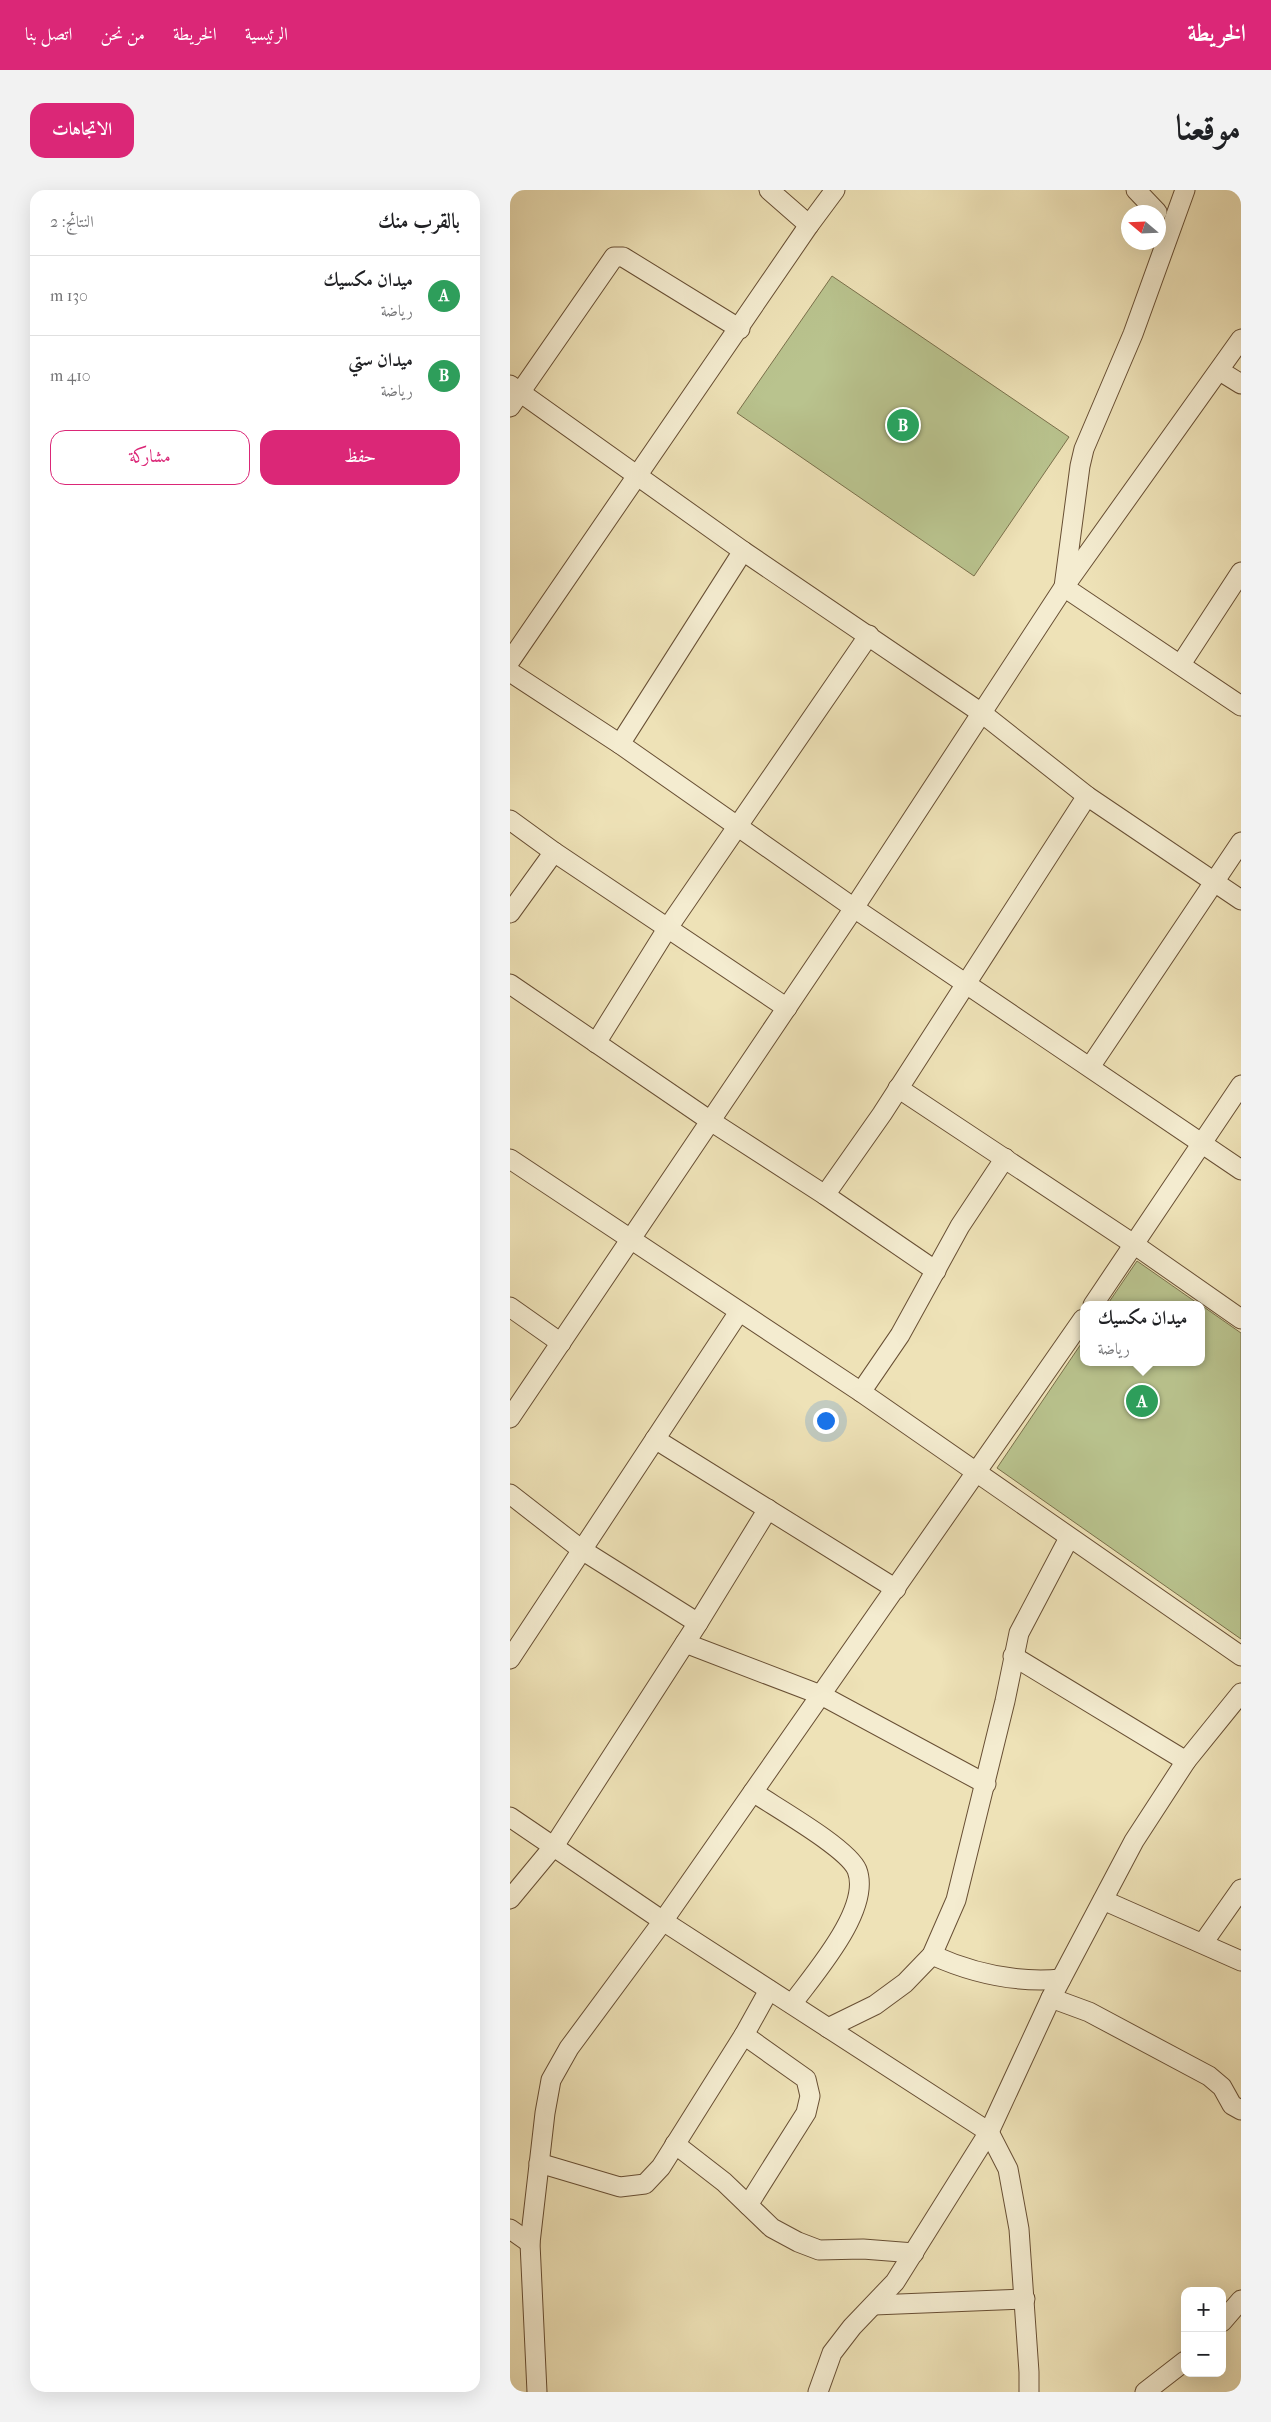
<!DOCTYPE html>
<html lang="ar">
<head>
<meta charset="utf-8">
<style>
  body { margin:0; font-family:"IM FELL French Canon",Amiri,serif; background:#f2f2f2; color:#202124; direction:rtl }
  .controls { position:absolute; right:15px; bottom:15px; display:grid; overflow:hidden; border-radius:10px; box-shadow:0 5px 20px #0002 }
  .controls button { width:45px; height:45px; display:grid; place-items:center; padding:0; border:0; border-bottom:1px solid #e0e0e0; background:#fff; color:#202124; font:25px sans-serif }
  .compass { position:absolute; left:611px; top:15px; width:45px; height:45px; border-radius:50%; background:#fff; box-shadow:0 5px 20px #0002; rotate:289deg }
  .you { position:absolute; left:315px; top:1230px; width:18px; height:18px; margin:-12px; border:4px solid #fff; border-radius:50%; background:#1a73e8; box-shadow:0 0 0 8px #1a73e833 }
  .badge { display:grid; place-items:center; width:32px; height:32px; border-radius:50%; background:#db2777; color:#fff; font-size:16px; font-weight:700 }
  .pin { position:absolute; translate:-50% -50%; border:2px solid #fff; box-shadow:0 1px 5px #0006 }
  .popup { position:absolute; left:570px; top:1111px; width:125px; height:65px; box-sizing:border-box; display:grid; place-content:center; border-radius:10px; background:#fff; filter:drop-shadow(0 1px 4px #0005); font-size:16px; white-space:nowrap; color:#757577 }
  .popup b { font-size:19px; color:#202124 }
  .popup::after { content:''; position:absolute; left:50%; top:100%; margin-left:-10px; border:10px solid transparent; border-top-color:#fff }
  .list { margin:0; padding:0; list-style:none }
  h2 { display:flex; justify-content:space-between; align-items:center; height:65px; margin:0; padding:0 20px; font-size:21px }
  h2 small { font-size:16px; font-weight:400; color:#757577 }
  .list li { display:grid; grid-template-columns:32px 1fr auto; gap:15px; align-items:center; box-sizing:border-box; height:80px; padding:0 20px; border-top:1px solid #e0e0e0 }
  .list b { display:block; font-size:19px; white-space:nowrap }
  .list p { margin:0; font-size:16px; white-space:nowrap; color:#757577 }
  .list em { font-size:16px; font-style:normal; color:#757577 }
  .actions { display:flex; gap:10px; padding:15px 20px }
  .actions a { flex:1; padding:11px 0; border:1px solid #db2777; border-radius:15px; text-align:center; font-size:18px; color:#db2777 }
  .actions .main { background:#db2777; color:#fff }
  .map { position:relative; flex:none; width:731px; height:2202px; overflow:hidden; direction:ltr; border-radius:15px }
  header { display:flex; align-items:center; gap:30px; box-sizing:border-box; height:70px; padding:0 25px; background:#db2777; color:#fff }
  header strong { font-size:24px }
  nav { display:flex; gap:28px; margin-inline-start:auto; font-size:18px }
  .intro { display:flex; align-items:center; justify-content:space-between; box-sizing:border-box; height:120px; padding:0 30px }
  h1 { margin:0; font-size:35px }
  .button { padding:12px 22px; border-radius:15px; background:#db2777; color:#fff; font-size:18px; font-weight:700 }
  main { display:flex; gap:30px; padding:0 30px }
  aside { flex:1; background:#fff; border-radius:15px; box-shadow:0 5px 20px #0002 }
  .map>svg:first-child { display:block }
</style>
</head>
<body>
<header>
<strong>الخريطة</strong>
<nav><a>الرئيسية</a><a>الخريطة</a><a>من نحن</a><a>اتصل بنا</a></nav>
</header>
<div class="intro"><h1>موقعنا</h1><a class="button">الاتجاهات</a></div>
<main>
<div class="map">
<svg width="731" height="2202" viewBox="0 0 731 2202">
  <rect width="100%" height="100%" fill="#eee2b7"/>
  <filter id="stains"><feTurbulence type="fractalNoise" baseFrequency=".004" numOctaves="4"/><feColorMatrix values="0 0 0 0 .2 0 0 0 0 .09 0 0 0 0 .02 0 0 0 .5 -.17"/></filter>
  <radialGradient id="worn" r=".72"><stop offset=".6" stop-color="#630" stop-opacity="0"/><stop offset="1" stop-color="#630" stop-opacity=".3"/></radialGradient>
  <g fill="#b9c38e" stroke="#7a704b">
    <path d="M 322,86 L 559,247 L 464,386 L 227,223 Z"/>
    <path d="M 627,1071 L 690,1115 L 597,1115 Z"/>
    <path d="M 691,1115 L 731,1143 L 731,1449 L 487,1278 L 573,1151 L 573,1172 L 691,1172 Z"/>
  </g>
  <g fill="none" stroke-linecap="round" stroke-linejoin="round">
    <defs>
      <g id="street">
        <path d="M 259,0 L 299,35"/>
        <path d="M 626,0 L 647,22"/>
        <path d="M 675,0 L 623,144 L 574,259 L 570,276 L 554,397 L 731,516"/>
        <path d="M 710,181 L 731,194"/>
        <path d="M 0,195 L 233,361 L 473,524 L 577,606 L 731,710"/>
        <path d="M 0,217 L 104,67 L 113,67 L 230,139"/>
        <path d="M 0,471 L 299,35 L 325,0"/>
        <path d="M 671,474 L 731,382"/>
        <path d="M 0,482 L 110,554 L 344,718 L 731,980"/>
        <path d="M 110,554 L 233,361"/>
        <path d="M 0,630 L 44,662 L 277,818"/>
        <path d="M 0,723 L 44,662"/>
        <path d="M 0,794 L 199,930 L 315,1005 L 426,1081"/>
        <path d="M 86,853 L 157,739 L 359,445"/>
        <path d="M 580,877 L 731,652"/>
        <path d="M 388,898 L 625,1055 L 731,1129"/>
        <path d="M 0,969 L 351,1202 L 731,1466"/>
        <path d="M 315,1005 L 372,924 L 577,606"/>
        <path d="M 583,1115 L 731,895"/>
        <path d="M 0,1117 L 51,1153"/>
        <path d="M 351,1202 L 390,1145 L 450,1036 L 495,968"/>
        <path d="M 0,1228 L 344,718 L 554,397 L 731,149"/>
        <path d="M 145,1249 L 386,1399"/>
        <path d="M 0,1304 L 72,1360 L 188,1433"/>
        <path d="M 175,1453 L 311,1505 L 476,1594"/>
        <path d="M 503,1466 L 676,1571"/>
        <path d="M 0,1469 L 229,1122"/>
        <path d="M 243,1602 C 265,1617 338,1658 347,1680 C 362,1719 303,1785 282,1814"/>
        <path d="M 0,1627 L 153,1731 L 479,1942 L 498,1979 L 509,2039 L 519,2182 L 519,2202"/>
        <path d="M 0,1709 L 44,1656 L 188,1433 L 258,1319"/>
        <path d="M 593,1710 L 731,1771"/>
        <path d="M 693,1753 L 731,1699"/>
        <path d="M 422,1765 C 462,1783 507,1793 551,1789"/>
        <path d="M 541,1808 L 579,1822 L 699,1886 L 712,1897 L 722,1915 L 731,1920"/>
        <path d="M 318,1838 L 365,1815 L 395,1793 L 422,1765 L 446,1710 L 495,1511 L 509,1443 L 559,1348"/>
        <path d="M 234,1845 L 296,1889 L 300,1906 L 296,1923 L 238,2015"/>
        <path d="M 165,1954 L 214,1992 L 262,2038 L 288,2052 L 309,2060 L 353,2059 L 404,2063"/>
        <path d="M 29,1973 L 110,1997 L 135,1994 L 151,1977 L 234,1845 L 259,1800"/>
        <path d="M 0,2039 L 20,2053"/>
        <path d="M 364,2115 L 515,2109"/>
        <path d="M 712,2132 L 731,2110"/>
        <path d="M 27,2202 L 20,2053 L 35,1923 L 41,1890 L 59,1858 L 153,1731 L 573,1129"/>
        <path d="M 308,2202 L 322,2163 L 342,2137 L 385,2092 L 479,1942 L 541,1808 L 624,1651 L 676,1571 L 731,1503"/>
        <path d="M 635,2202 L 675,2171"/>
      </g>
    </defs>
    <use href="#street" stroke="#684f34" stroke-width="21"/>
    <use href="#street" stroke="#f4ecd0" stroke-width="19"/>
  </g>
  <rect width="100%" height="100%" filter="url(#stains)"/>
  <rect width="100%" height="100%" fill="url(#worn)"/>
</svg>
<div class="controls">
<button>+</button>
<button>−</button>
</div>
<svg class="compass" viewBox="-18 -18 36 36"><path d="M0-13l5 13h-10z" fill="#e53935"/><path d="M0 13l5-13h-10z" fill="#757577"/></svg>
<div class="you"></div>
<div class="pin badge" style="left:632px;top:1211px;background:#2e9e5b">A</div>
<div class="popup"><b>ميدان مكسيك</b>رياضة</div>
<div class="pin badge" style="left:393px;top:235px;background:#2e9e5b">B</div>
</div>
<aside>
<h2>بالقرب منك<small>النتائج: 2</small></h2>
<ul class="list">
<li><span class="badge" style="background:#2e9e5b">A</span><div><b>ميدان مكسيك</b><p>رياضة</p></div><em>130 m</em></li>
<li><span class="badge" style="background:#2e9e5b">B</span><div><b>ميدان ستي</b><p>رياضة</p></div><em>410 m</em></li>
</ul>
<div class="actions"><a class="main">حفظ</a><a>مشاركة</a></div>
</aside>
</main>
</body>
</html>
